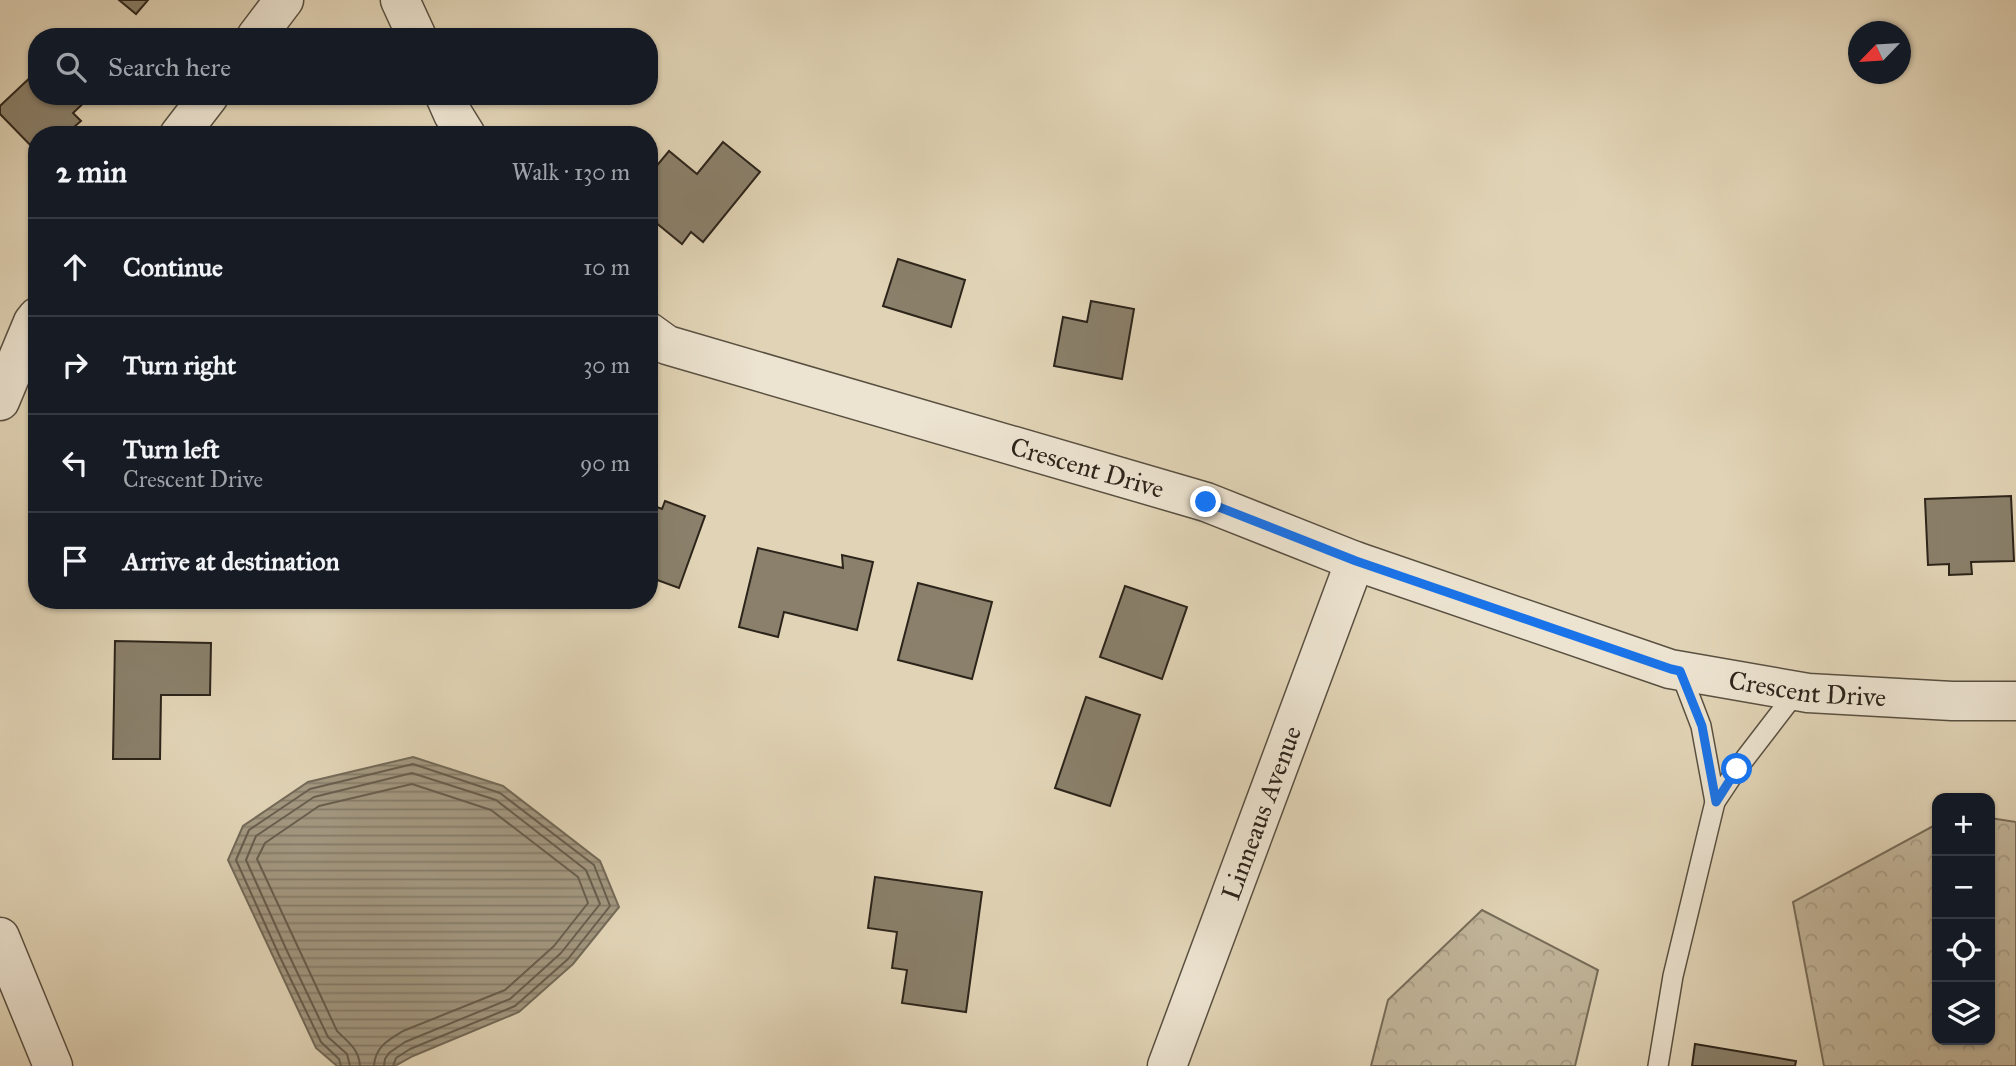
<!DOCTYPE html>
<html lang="en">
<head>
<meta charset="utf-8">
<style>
  body { margin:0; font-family:"IM FELL Great Primer",serif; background:#20242c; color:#f1f3f6 }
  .controls { position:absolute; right:21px; bottom:21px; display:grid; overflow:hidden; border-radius:14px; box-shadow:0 2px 5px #0004 }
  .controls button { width:63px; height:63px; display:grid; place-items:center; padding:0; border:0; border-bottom:2px solid #363941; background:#171b24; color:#f1f3f6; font:35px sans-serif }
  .compass { position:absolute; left:1848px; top:21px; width:63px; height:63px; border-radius:50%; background:#171b24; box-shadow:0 2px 5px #0004; rotate:245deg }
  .stop { position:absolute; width:21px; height:21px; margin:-16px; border:5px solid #1a73e8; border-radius:50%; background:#fff }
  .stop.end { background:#1a73e8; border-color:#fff; box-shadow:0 2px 7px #0008 }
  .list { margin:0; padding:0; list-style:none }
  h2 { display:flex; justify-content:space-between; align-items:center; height:91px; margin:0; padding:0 28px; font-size:30px }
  h2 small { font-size:23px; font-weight:400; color:#9ea1a6 }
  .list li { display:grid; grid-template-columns:46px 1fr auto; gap:21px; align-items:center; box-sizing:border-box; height:98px; padding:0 28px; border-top:2px solid #363941 }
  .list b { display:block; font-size:26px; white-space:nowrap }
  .list p { margin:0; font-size:23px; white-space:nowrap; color:#9ea1a6 }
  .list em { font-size:23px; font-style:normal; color:#9ea1a6 }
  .icon { flex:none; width:38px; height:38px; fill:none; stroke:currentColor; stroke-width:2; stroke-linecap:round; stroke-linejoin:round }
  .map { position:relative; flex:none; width:2016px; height:1066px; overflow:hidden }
  .search { position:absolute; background:#171b24; box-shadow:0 2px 5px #0004; left:28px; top:28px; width:630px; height:77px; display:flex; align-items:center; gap:18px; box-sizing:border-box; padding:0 24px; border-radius:28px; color:#9ea1a6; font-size:26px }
  .panel { position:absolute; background:#171b24; box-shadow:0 2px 5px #0004; left:28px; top:126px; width:630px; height:483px; border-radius:28px }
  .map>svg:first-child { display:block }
</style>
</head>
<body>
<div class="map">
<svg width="2016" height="1066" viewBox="0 0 2016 1066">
  <defs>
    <pattern id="forest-crowns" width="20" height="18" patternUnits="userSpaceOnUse" patternTransform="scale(1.75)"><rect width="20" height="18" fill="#c2b69b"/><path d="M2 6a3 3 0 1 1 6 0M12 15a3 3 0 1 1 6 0" fill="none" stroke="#a79c85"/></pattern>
    <pattern id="water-rules" width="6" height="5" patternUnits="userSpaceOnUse" patternTransform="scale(1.75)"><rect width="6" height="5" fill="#a39881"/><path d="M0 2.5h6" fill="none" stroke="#857c69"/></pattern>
  </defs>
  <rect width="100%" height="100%" fill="#e1d4b6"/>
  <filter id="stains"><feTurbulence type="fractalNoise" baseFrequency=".00286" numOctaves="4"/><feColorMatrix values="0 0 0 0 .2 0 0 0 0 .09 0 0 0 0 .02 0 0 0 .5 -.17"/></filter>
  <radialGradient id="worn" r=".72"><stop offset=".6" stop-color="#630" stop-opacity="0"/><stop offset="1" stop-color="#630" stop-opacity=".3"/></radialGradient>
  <g fill="url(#forest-crowns)" stroke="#776d5a" stroke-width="2">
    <path d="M 1990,818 L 2016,822 L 2016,1066 L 1824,1066 L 1793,902 L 1937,824 L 1937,1040 L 1990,1040 Z"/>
    <path d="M 1482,910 L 1598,970 L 1575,1066 L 1371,1066 L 1388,1000 Z"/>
  </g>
  <path fill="url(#water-rules)" stroke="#736a58" stroke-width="2" d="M 413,757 L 503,786 L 600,861 L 619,907 L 573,964 L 519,1012 L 413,1056 L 395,1066 L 337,1066 L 316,1048 L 228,860 L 243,826 L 308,782 Z"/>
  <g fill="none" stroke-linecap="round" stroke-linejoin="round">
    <g stroke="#685e4e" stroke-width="2">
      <path d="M 341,1066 L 339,1059 L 321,1042 L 279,955 L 236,860 L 249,830 L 310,789 L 413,764 L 500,793 L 594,865 L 610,906 L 568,959 L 515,1006 L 410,1049 L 396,1058 L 393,1066"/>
      <path d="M 350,1066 L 347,1054 L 328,1037 L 287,951 L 246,860 L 256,836 L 314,797 L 412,773 L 496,800 L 586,870 L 600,904 L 561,953 L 510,999 L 405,1042 L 389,1053 L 385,1059 L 384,1066"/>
      <path d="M 360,1066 C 359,1049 348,1042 337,1031 L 257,859 L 265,843 L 319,806 L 412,784 L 491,810 L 578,877 L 588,903 L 554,946 L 505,990 L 403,1031 C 388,1040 375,1047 374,1066"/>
    </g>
  </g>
  <g fill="#8a806b" stroke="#2c241a" stroke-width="2">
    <path d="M 119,0 L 148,0 L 136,14 Z"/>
    <path d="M 37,71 L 37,96 L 91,96 L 73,113 L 81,121 L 66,134 L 60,128 L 52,135 L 37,135 L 36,151 L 0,114 L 0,106 Z"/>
    <path d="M 723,142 L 760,172 L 703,242 L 691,232 L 682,244 L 649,217 L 649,175 L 669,151 L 697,174 Z"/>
    <path d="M 898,259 L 965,280 L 951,327 L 883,306 Z"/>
    <path d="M 1091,301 L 1134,309 L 1122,379 L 1054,366 L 1063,317 L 1087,322 Z"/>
    <path d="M 2011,496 L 2014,561 L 1971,562 L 1972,574 L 1949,575 L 1949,564 L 1928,565 L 1925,499 Z"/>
    <path d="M 665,501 L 705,516 L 679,588 L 649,577 L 649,504 L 662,509 Z"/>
    <path d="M 758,548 L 843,568 L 842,555 L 873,562 L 857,630 L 784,612 L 778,637 L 739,627 Z"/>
    <path d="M 918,583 L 992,602 L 972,679 L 898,660 Z"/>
    <path d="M 1125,586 L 1187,607 L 1162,679 L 1100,657 Z"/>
    <path d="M 115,641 L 211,643 L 210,695 L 161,695 L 160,759 L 113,759 Z"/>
    <path d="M 1086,697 L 1140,715 L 1110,806 L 1055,788 Z"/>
    <path d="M 875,877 L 982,892 L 966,1012 L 902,1003 L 907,970 L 892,968 L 897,932 L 868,928 Z"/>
    <path d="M 1695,1044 L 1796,1061 L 1795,1066 L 1692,1066 Z"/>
  </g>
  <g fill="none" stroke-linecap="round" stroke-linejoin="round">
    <defs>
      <g id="lane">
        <path d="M 1680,671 L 1701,726 L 1715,802 L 1737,769 L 1797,691"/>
        <path d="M 1658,1066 L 1673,976 L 1715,802"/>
      </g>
      <g id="street">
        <path d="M 400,0 L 417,37"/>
        <path d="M 256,37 L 284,0"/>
        <path d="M 445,96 L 453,114 L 466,135"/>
        <path d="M 179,135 L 209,96"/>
        <path id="s1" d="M 649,332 L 667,345 L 1206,502 L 1355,561 L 1670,669 L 1808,693 L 1952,701 L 2016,701"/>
        <path d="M 0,401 L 33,322 L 37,317"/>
        <path d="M 0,937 L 53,1066"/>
        <path id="s2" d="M 1167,1066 L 1355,561"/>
      </g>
    </defs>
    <use href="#lane" stroke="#595041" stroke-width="22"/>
    <use href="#street" stroke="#595041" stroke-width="41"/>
    <use href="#lane" stroke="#ece3d0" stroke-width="19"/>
    <use href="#street" stroke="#ece3d0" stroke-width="38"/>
  </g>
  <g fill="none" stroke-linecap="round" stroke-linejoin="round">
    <path stroke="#1a73e8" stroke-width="9" d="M 1206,502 L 1356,561 L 1671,669 L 1680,671 L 1702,726 L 1716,802 L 1737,769"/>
  </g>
  <g text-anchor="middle" stroke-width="5" stroke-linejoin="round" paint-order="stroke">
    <g font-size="26" fill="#2c241a" stroke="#ece3d0">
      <text dy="9" stroke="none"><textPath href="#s1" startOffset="460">Crescent Drive</textPath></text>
      <text dy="9" stroke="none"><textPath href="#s1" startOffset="1216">Crescent Drive</textPath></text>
      <text dy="9" stroke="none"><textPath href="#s2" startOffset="270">Linneaus Avenue</textPath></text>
    </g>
  </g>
  <rect width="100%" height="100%" filter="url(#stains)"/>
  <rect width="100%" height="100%" fill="url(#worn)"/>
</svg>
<div class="controls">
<button>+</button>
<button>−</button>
<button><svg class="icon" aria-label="locate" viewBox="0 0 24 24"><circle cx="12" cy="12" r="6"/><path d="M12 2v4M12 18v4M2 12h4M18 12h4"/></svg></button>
<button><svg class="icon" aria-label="layers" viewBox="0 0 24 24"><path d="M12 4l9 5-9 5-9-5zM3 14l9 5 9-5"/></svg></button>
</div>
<svg class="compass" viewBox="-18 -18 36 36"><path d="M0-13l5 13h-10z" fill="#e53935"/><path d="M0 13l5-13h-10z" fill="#9ea1a6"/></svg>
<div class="stop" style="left:1737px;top:769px"></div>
<div class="stop end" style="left:1206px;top:502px"></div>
<div class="search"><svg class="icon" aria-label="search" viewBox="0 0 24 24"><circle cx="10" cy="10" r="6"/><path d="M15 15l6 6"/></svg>Search here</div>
<section class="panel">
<h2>2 min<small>Walk · 130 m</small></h2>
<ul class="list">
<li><svg class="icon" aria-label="ahead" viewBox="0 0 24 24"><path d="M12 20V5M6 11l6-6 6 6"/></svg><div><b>Continue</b></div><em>10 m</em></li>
<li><svg class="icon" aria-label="right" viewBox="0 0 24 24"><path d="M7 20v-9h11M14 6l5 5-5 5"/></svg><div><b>Turn right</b></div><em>30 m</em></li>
<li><svg class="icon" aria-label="left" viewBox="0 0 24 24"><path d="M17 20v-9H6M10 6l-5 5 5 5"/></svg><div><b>Turn left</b><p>Crescent Drive</p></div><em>90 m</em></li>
<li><svg class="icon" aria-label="arrive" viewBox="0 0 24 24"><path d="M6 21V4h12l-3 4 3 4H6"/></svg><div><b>Arrive at destination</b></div></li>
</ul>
</section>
</div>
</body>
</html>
